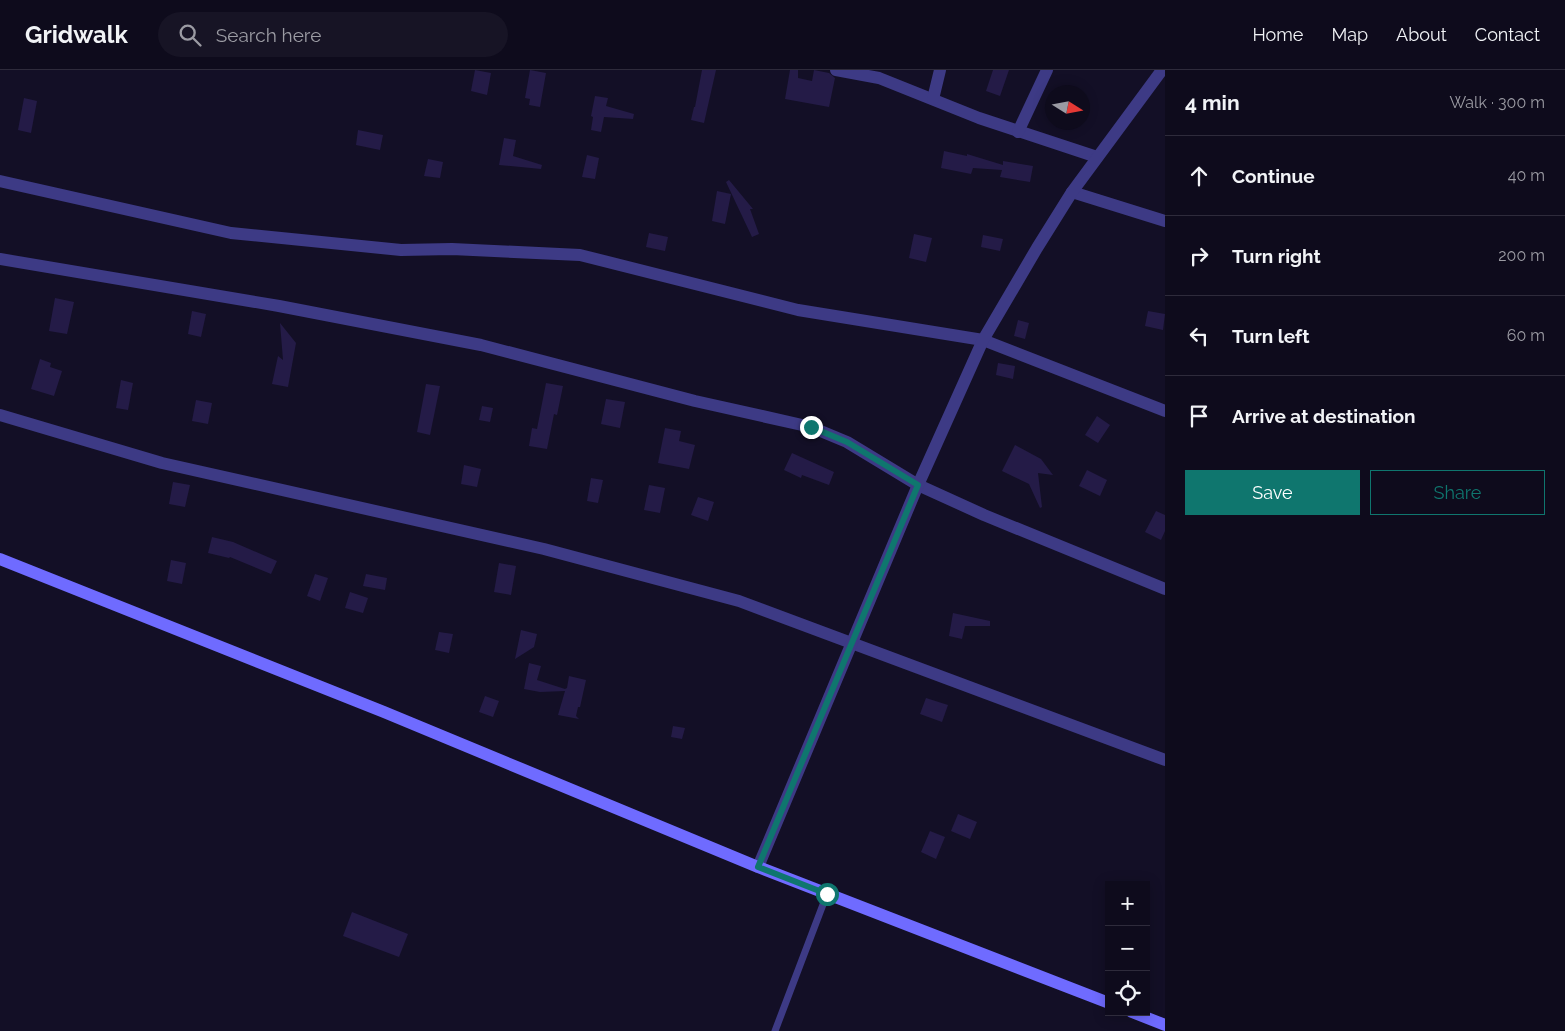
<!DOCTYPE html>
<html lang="en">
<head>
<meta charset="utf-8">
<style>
  body { margin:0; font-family:Raleway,sans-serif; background:#171425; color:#f1f3f6 }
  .controls { position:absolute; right:15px; bottom:15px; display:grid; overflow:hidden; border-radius:0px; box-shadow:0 2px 12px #0003 }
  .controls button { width:45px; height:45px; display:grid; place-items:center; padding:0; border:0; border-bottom:1px solid #2e2b3b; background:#0e0b1c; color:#f1f3f6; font:25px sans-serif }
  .compass { position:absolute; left:1045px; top:15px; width:45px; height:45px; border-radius:50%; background:#0e0b1c; box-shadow:0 2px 12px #0003; rotate:101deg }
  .stop { position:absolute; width:15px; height:15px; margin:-11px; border:4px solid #0f766e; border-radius:50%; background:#fff }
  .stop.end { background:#0f766e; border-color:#fff; box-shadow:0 1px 5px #0008 }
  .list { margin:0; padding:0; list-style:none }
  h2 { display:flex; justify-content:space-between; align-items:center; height:65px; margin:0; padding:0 20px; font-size:21px }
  h2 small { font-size:16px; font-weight:400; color:#9b9ba3 }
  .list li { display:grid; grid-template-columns:32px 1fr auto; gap:15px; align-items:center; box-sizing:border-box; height:80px; padding:0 20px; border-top:1px solid #2e2b3b }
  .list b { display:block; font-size:19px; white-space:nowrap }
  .list em { font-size:16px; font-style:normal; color:#9b9ba3 }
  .actions { display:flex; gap:10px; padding:15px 20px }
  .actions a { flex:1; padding:11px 0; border:1px solid #0f766e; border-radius:0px; text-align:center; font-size:18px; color:#0f766e }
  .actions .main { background:#0f766e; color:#fff }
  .icon { flex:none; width:28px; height:28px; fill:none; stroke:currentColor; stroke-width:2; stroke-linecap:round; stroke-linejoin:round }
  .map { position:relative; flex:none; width:1165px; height:961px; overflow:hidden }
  header { display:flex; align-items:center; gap:30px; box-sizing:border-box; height:70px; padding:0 25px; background:#0e0b1c; border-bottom:1px solid #2e2b3b }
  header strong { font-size:24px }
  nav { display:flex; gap:28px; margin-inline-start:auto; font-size:18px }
  .search { width:350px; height:45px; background:#171425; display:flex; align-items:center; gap:12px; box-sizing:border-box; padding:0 18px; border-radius:28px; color:#9b9ba3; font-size:19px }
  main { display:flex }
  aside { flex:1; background:#0e0b1c }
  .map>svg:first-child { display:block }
</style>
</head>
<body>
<header>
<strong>Gridwalk</strong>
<div class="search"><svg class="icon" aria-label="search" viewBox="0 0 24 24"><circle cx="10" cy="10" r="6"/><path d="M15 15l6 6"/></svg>Search here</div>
<nav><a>Home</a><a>Map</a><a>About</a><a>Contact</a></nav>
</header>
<main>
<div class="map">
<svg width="1165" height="961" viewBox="0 0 1165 961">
  <rect width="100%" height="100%" fill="#130f26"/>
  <g fill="#241b47">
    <path d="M 475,0 L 491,3 L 487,25 L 471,21 Z"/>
    <path d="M 530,0 L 546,3 L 540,37 L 529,35 L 530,29 L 525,28 Z"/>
    <path d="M 702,0 L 716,0 L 704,53 L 691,50 L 694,37 L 695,37 Z"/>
    <path d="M 790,0 L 798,0 L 798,8 L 812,11 L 814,0 L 829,3 L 835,8 L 829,37 L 785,29 Z"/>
    <path d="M 993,0 L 1009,0 L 1000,26 L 986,21 Z"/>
    <path d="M 595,26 L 608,28 L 606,36 L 634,44 L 633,49 L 604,47 L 601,62 L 591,60 L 593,47 L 591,46 Z"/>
    <path d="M 24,28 L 37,31 L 31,63 L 18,60 Z"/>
    <path d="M 358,60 L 383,65 L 380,80 L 356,75 Z"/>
    <path d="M 504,68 L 516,70 L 513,86 L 542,95 L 541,99 L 499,95 Z"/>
    <path d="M 944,81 L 967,86 L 967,84 L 1003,95 L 1003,91 L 1033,96 L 1030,112 L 1000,107 L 1002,100 L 973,98 L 971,104 L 941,98 Z"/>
    <path d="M 587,85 L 599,88 L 595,109 L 582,107 Z"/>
    <path d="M 428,89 L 443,92 L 440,108 L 424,106 Z"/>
    <path d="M 729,110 L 753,139 L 750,139 L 759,164 L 752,167 L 726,112 Z"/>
    <path d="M 717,121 L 731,124 L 725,154 L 712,151 Z"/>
    <path d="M 649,163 L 668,167 L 665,181 L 646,177 Z"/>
    <path d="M 914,164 L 932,168 L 926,192 L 909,188 Z"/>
    <path d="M 983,165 L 1003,169 L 1000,181 L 981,177 Z"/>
    <path d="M 55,228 L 74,232 L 67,264 L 49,261 Z"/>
    <path d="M 192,241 L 206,244 L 201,267 L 188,264 Z"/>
    <path d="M 1148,241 L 1165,244 L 1163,260 L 1145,256 Z"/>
    <path d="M 1018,250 L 1029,253 L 1025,269 L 1014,266 Z"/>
    <path d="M 280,253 L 296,273 L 288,317 L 272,314 L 278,286 L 283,290 Z"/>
    <path d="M 40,289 L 51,293 L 50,297 L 62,301 L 54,326 L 31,319 Z"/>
    <path d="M 998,293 L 1015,296 L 1013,309 L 996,305 Z"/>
    <path d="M 121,310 L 133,313 L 128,340 L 116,338 Z"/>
    <path d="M 546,313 L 563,316 L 557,345 L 554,344 L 547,379 L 529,376 L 532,358 L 537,359 Z"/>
    <path d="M 426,314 L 440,316 L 430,365 L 417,362 Z"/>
    <path d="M 606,329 L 625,332 L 620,358 L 601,354 Z"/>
    <path d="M 196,330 L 212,333 L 208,354 L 192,351 Z"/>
    <path d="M 482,336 L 493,338 L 490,352 L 479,350 Z"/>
    <path d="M 1097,346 L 1110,355 L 1098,373 L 1085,365 Z"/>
    <path d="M 665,358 L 681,361 L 679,371 L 695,375 L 689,399 L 658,393 Z"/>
    <path d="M 1015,375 L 1041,389 L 1053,405 L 1038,403 L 1042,437 L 1040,438 L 1029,414 L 1002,401 Z"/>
    <path d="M 792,383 L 834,402 L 829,415 L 802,405 L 801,408 L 784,400 Z"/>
    <path d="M 464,395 L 481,399 L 477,417 L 461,414 Z"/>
    <path d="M 1087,400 L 1107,410 L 1100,426 L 1079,416 Z"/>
    <path d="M 591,408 L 603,410 L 598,433 L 587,431 Z"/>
    <path d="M 173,412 L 190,415 L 185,437 L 169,434 Z"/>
    <path d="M 649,415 L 665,418 L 660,443 L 644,440 Z"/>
    <path d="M 698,427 L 714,432 L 708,451 L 691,445 Z"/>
    <path d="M 1156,441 L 1165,445 L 1165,461 L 1161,470 L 1145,462 Z"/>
    <path d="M 212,467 L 233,472 L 277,491 L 271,504 L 230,487 L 229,488 L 208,483 Z"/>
    <path d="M 171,490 L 186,493 L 182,514 L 167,511 Z"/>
    <path d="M 499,493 L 516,496 L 511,525 L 494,522 Z"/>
    <path d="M 315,504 L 328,508 L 320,531 L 307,526 Z"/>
    <path d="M 366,504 L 387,508 L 385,520 L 363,516 Z"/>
    <path d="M 350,522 L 368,528 L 363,543 L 345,538 Z"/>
    <path d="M 953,543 L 990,551 L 990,556 L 965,556 L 962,569 L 949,566 Z"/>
    <path d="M 521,560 L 537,564 L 534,577 L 515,589 Z"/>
    <path d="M 439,562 L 453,564 L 449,583 L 435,580 Z"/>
    <path d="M 529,593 L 541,596 L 537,610 L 565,619 L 567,618 L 569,606 L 586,610 L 580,637 L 578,637 L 576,646 L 579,649 L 558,645 L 565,621 L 540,622 L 524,619 Z"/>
    <path d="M 485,626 L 499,631 L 493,647 L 479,642 Z"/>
    <path d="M 926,628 L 948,635 L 942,652 L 920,644 Z"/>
    <path d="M 673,656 L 685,658 L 682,669 L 671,667 Z"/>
    <path d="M 958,744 L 977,752 L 970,769 L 951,761 Z"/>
    <path d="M 930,761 L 945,767 L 936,789 L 921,782 Z"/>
    <path d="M 352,842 L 408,864 L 399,887 L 343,866 Z"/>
  </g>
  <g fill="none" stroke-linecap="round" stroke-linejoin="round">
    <path stroke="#3d3a85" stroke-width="7" d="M 775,961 L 827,824"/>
    <g stroke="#3d3a85" stroke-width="12">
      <path d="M 836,0 L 879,8 L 979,48 L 1097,87"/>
      <path d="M 933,29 L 940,0"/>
      <path d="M 1018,62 L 1047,0"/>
      <path d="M 0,111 L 231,163 L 401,180 L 452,179 L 580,185 L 798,240 L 983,270 L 1165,341"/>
      <path d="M 1072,122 L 1165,151"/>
      <path d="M 0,189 L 279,236 L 481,275 L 695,331 L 811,357 L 847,372 L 918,415 L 984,445 L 1165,519"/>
      <path d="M 0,345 L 162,393 L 544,479 L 739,531 L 1165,690"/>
      <path d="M 758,797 L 918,415 L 983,270 L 1037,178 L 1072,122 L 1162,0"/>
    </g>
    <g stroke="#6f6bff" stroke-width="12">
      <path d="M 0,489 L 384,642 L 758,797 L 1109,933"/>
      <path d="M 1132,942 L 1165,955"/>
    </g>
  </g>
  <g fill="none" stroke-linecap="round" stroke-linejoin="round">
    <path stroke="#0f766e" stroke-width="6" d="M 811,357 L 847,372 L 918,415 L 758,797 L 827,824"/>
  </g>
</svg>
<div class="controls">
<button>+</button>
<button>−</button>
<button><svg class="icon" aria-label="locate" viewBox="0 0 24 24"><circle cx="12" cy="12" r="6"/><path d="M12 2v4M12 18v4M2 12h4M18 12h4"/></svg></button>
</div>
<svg class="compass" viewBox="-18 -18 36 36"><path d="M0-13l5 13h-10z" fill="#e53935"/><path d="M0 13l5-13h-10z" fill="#9b9ba3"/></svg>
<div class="stop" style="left:827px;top:824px"></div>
<div class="stop end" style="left:811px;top:357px"></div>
</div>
<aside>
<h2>4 min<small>Walk · 300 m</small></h2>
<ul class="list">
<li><svg class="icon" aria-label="ahead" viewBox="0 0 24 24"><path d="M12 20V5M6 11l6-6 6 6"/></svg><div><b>Continue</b></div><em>40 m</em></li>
<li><svg class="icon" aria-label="right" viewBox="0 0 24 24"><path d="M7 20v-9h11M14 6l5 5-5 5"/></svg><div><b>Turn right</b></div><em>200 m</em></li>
<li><svg class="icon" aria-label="left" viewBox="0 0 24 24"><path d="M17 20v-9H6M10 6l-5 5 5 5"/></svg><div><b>Turn left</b></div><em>60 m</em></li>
<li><svg class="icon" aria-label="arrive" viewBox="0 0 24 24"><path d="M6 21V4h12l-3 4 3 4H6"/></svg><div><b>Arrive at destination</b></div></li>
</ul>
<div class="actions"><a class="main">Save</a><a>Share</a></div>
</aside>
</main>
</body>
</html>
